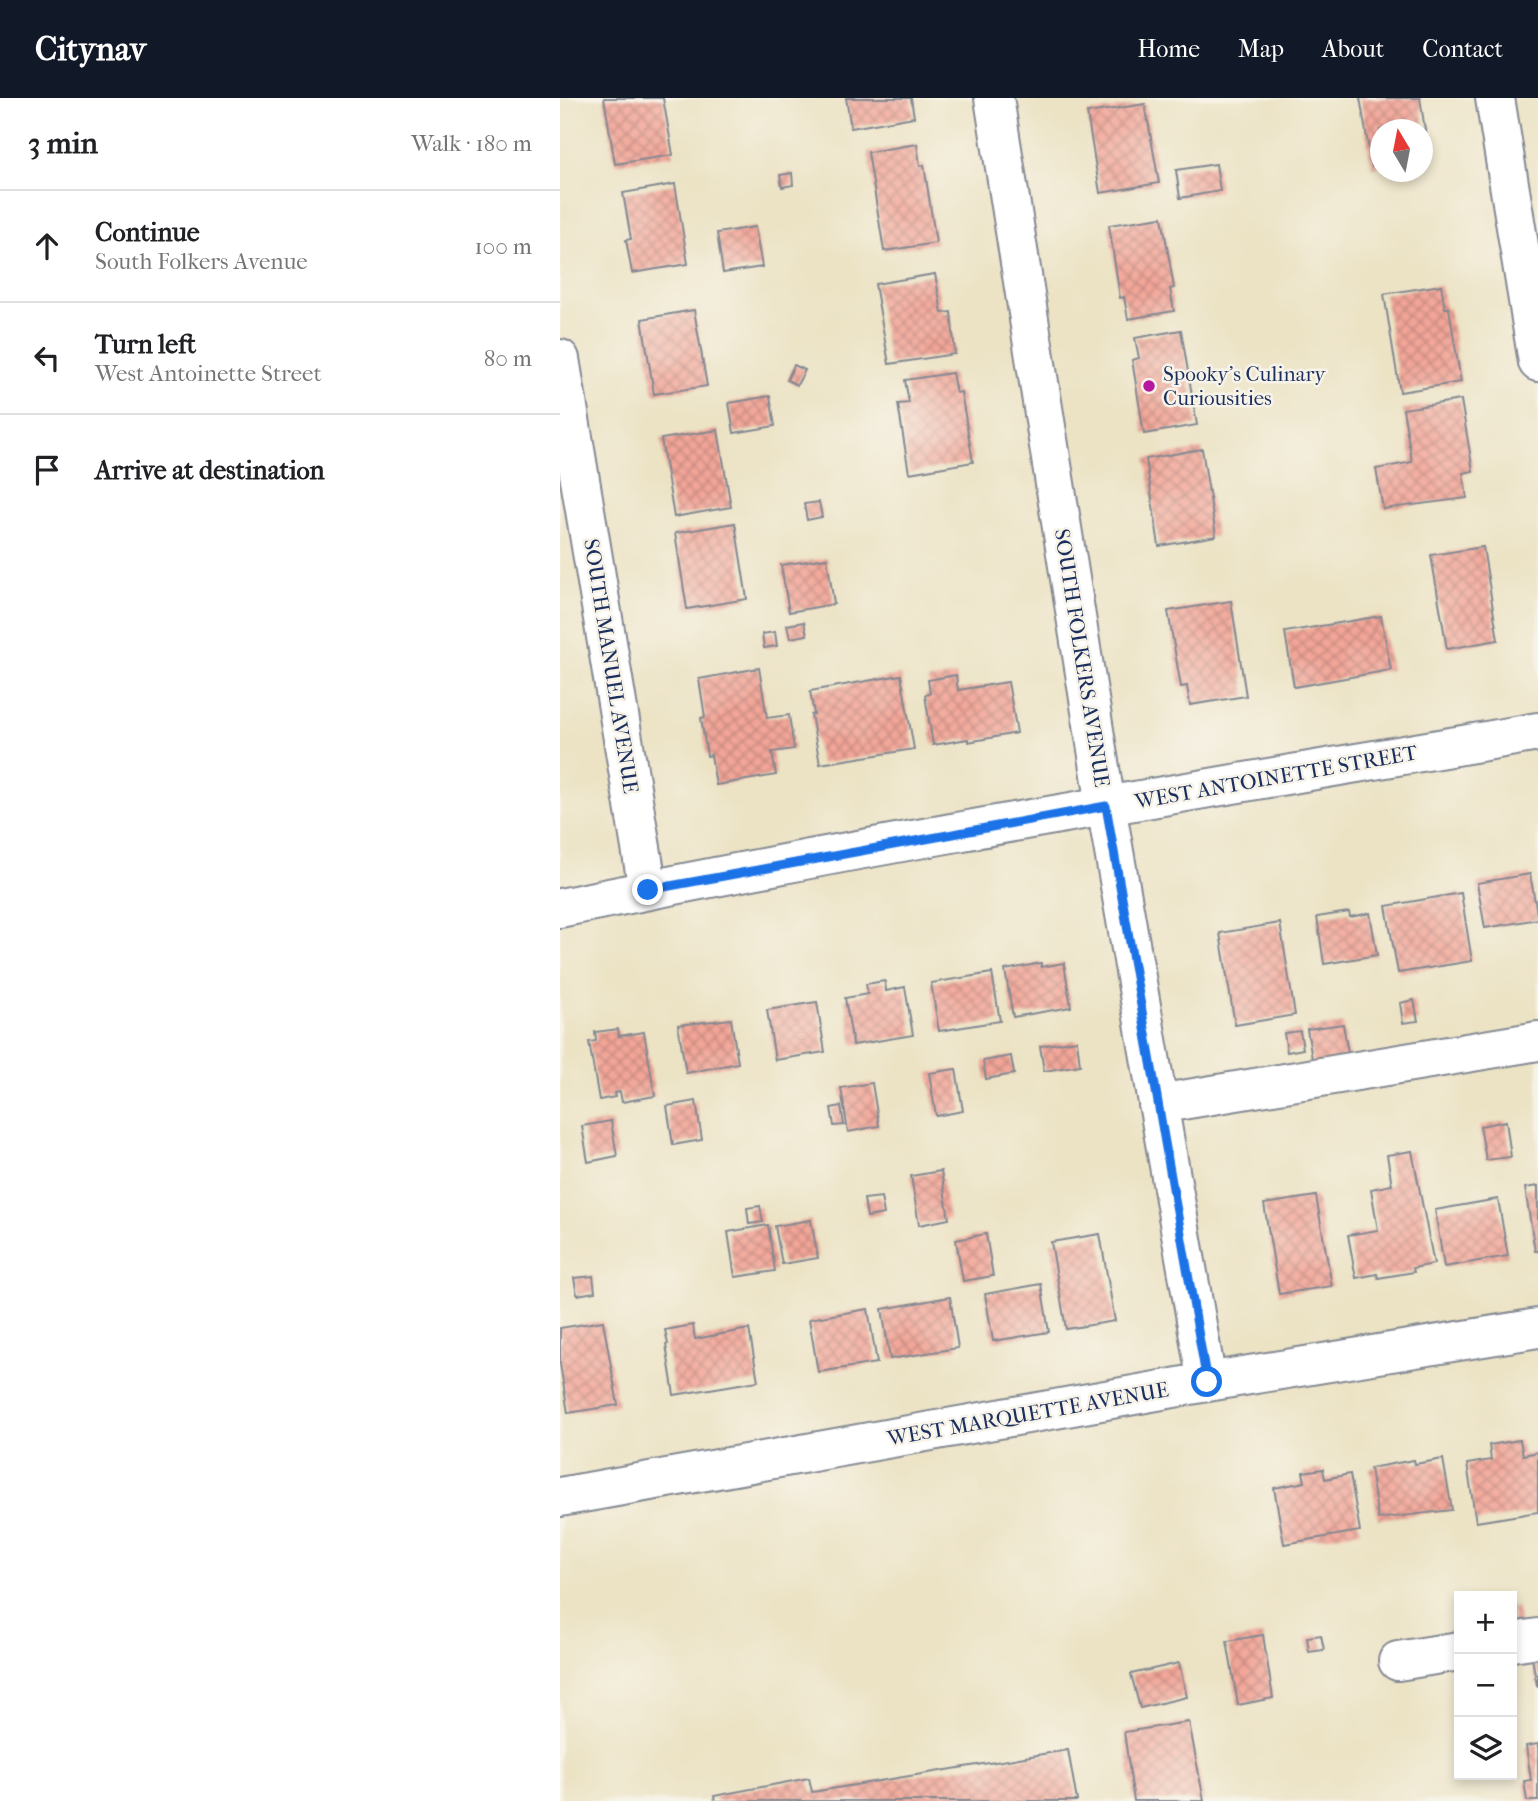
<!DOCTYPE html>
<html lang="en">
<head>
<meta charset="utf-8">
<style>
  body { margin:0; font-family:"IM FELL French Canon",serif; background:#f6f6f6; color:#202124 }
  .controls { position:absolute; right:21px; bottom:21px; display:grid; overflow:hidden; border-radius:0px; box-shadow:0 4px 10px #0003 }
  .controls button { width:63px; height:63px; display:grid; place-items:center; padding:0; border:0; border-bottom:2px solid #e0e0e0; background:#fff; color:#202124; font:35px sans-serif }
  .compass { position:absolute; left:810px; top:21px; width:63px; height:63px; border-radius:50%; background:#fff; box-shadow:0 4px 10px #0003; rotate:350deg }
  .stop { position:absolute; width:21px; height:21px; margin:-16px; border:5px solid #1a73e8; border-radius:50%; background:#fff }
  .stop.end { background:#1a73e8; border-color:#fff; box-shadow:0 2px 7px #0008 }
  .list { margin:0; padding:0; list-style:none }
  h2 { display:flex; justify-content:space-between; align-items:center; height:91px; margin:0; padding:0 28px; font-size:30px }
  h2 small { font-size:23px; font-weight:400; color:#757577 }
  .list li { display:grid; grid-template-columns:46px 1fr auto; gap:21px; align-items:center; box-sizing:border-box; height:112px; padding:0 28px; border-top:2px solid #e0e0e0 }
  .list b { display:block; font-size:26px; white-space:nowrap }
  .list p { margin:0; font-size:23px; white-space:nowrap; color:#757577 }
  .list em { font-size:23px; font-style:normal; color:#757577 }
  .icon { flex:none; width:38px; height:38px; fill:none; stroke:currentColor; stroke-width:2; stroke-linecap:round; stroke-linejoin:round }
  .map { position:relative; flex:none; width:978px; height:1703px; overflow:hidden }
  header { display:flex; align-items:center; gap:42px; box-sizing:border-box; height:98px; padding:0 35px; background:#111827; color:#fff }
  header strong { font-size:33px }
  nav { display:flex; gap:38px; margin-inline-start:auto; font-size:24px }
  main { display:flex }
  aside { flex:1; background:#fff }
  .map>svg:first-child { display:block }
</style>
</head>
<body>
<header>
<strong>Citynav</strong>
<nav><a>Home</a><a>Map</a><a>About</a><a>Contact</a></nav>
</header>
<main>
<aside>
<h2>3 min<small>Walk · 180 m</small></h2>
<ul class="list">
<li><svg class="icon" aria-label="ahead" viewBox="0 0 24 24"><path d="M12 20V5M6 11l6-6 6 6"/></svg><div><b>Continue</b><p>South Folkers Avenue</p></div><em>100 m</em></li>
<li><svg class="icon" aria-label="left" viewBox="0 0 24 24"><path d="M17 20v-9H6M10 6l-5 5 5 5"/></svg><div><b>Turn left</b><p>West Antoinette Street</p></div><em>80 m</em></li>
<li><svg class="icon" aria-label="arrive" viewBox="0 0 24 24"><path d="M6 21V4h12l-3 4 3 4H6"/></svg><div><b>Arrive at destination</b></div></li>
</ul>
</aside>
<div class="map">
<svg width="978" height="1703" viewBox="0 0 978 1703">
  <defs>
    <pattern id="building-cross-hatch" width="8" height="8" patternUnits="userSpaceOnUse" patternTransform="scale(1.75)"><rect width="8" height="8" fill="#f3a698"/><path d="M0 0l8 8M0 8l8-8" fill="none" stroke="#c4887f"/></pattern>
  </defs>
  <rect width="100%" height="100%" fill="#f7f3e8"/>
  <filter id="ink" filterUnits="userSpaceOnUse"><feTurbulence type="fractalNoise" baseFrequency=".0143" numOctaves="2"/><feDisplacementMap in="SourceGraphic" scale="14" xChannelSelector="R" yChannelSelector="G"/><feConvolveMatrix kernelMatrix="1 2 1 2 8 2 1 2 1" color-interpolation-filters="sRGB"/></filter>
  <filter id="wash" filterUnits="userSpaceOnUse"><feTurbulence type="fractalNoise" baseFrequency=".00686" numOctaves="4" result="noise"/><feDisplacementMap in="SourceGraphic" scale="28" xChannelSelector="R" yChannelSelector="G"/><feGaussianBlur stdDeviation="1.57" result="paint"/><feColorMatrix in="noise" values="0 0 0 0 0 0 0 0 0 0 0 0 0 0 0 0 0 1.4 0 .05"/><feComposite in="paint" operator="in"/></filter>
  <g filter="url(#wash)">
    <rect width="100%" height="100%" fill="#ece3c5"/>
    <g id="blocks">
      <g fill="url(#building-cross-hatch)">
        <path d="M 44,0 L 103,0 L 113,57 L 55,66 Z"/>
        <path d="M 286,0 L 351,0 L 354,19 L 291,30 Z"/>
        <path d="M 800,0 L 860,0 L 866,38 L 862,39 L 862,32 L 820,32 L 820,68 L 812,69 Z"/>
        <path d="M 585,6 L 599,85 L 540,95 L 527,15 Z"/>
        <path d="M 357,46 L 360,68 L 364,67 L 376,145 L 324,153 L 308,54 Z"/>
        <path d="M 656,66 L 660,93 L 620,100 L 616,72 Z"/>
        <path d="M 232,75 L 233,87 L 222,89 L 220,77 Z"/>
        <path d="M 115,86 L 128,166 L 72,175 L 66,142 L 71,141 L 63,95 Z"/>
        <path d="M 602,119 L 614,190 L 610,191 L 614,213 L 568,221 L 564,199 L 560,200 L 549,127 Z"/>
        <path d="M 195,129 L 202,169 L 163,175 L 157,135 Z"/>
        <path d="M 375,176 L 382,215 L 391,214 L 395,256 L 329,266 L 315,186 Z"/>
        <path d="M 881,187 L 885,210 L 889,210 L 901,284 L 840,294 L 824,196 Z"/>
        <path d="M 134,212 L 147,288 L 94,296 L 82,221 Z"/>
        <path d="M 621,232 L 637,327 L 584,336 L 572,262 L 579,260 L 575,240 Z"/>
        <path d="M 234,267 L 245,272 L 237,287 L 227,282 Z"/>
        <path d="M 392,275 L 396,295 L 401,294 L 413,364 L 349,375 L 338,306 L 349,305 L 345,282 Z"/>
        <path d="M 210,298 L 215,328 L 174,335 L 169,305 Z"/>
        <path d="M 901,302 L 913,373 L 903,375 L 907,400 L 823,411 L 816,371 L 852,364 L 843,311 Z"/>
        <path d="M 158,332 L 171,409 L 114,419 L 101,341 Z"/>
        <path d="M 642,351 L 656,438 L 599,448 L 586,361 Z"/>
        <path d="M 259,404 L 262,419 L 247,422 L 244,406 Z"/>
        <path d="M 175,425 L 187,501 L 127,511 L 115,435 Z"/>
        <path d="M 923,449 L 938,542 L 887,551 L 871,457 Z"/>
        <path d="M 267,460 L 274,506 L 229,514 L 221,467 Z"/>
        <path d="M 671,503 L 686,598 L 630,607 L 627,588 L 621,589 L 608,513 Z"/>
        <path d="M 821,518 L 831,572 L 734,589 L 725,534 Z"/>
        <path d="M 244,524 L 247,537 L 230,540 L 227,527 Z"/>
        <path d="M 215,534 L 217,548 L 204,550 L 202,536 Z"/>
        <path d="M 199,570 L 207,620 L 229,617 L 234,651 L 212,654 L 216,677 L 156,687 L 151,657 L 147,658 L 141,620 L 145,619 L 139,581 Z"/>
        <path d="M 341,577 L 354,651 L 260,666 L 251,617 L 254,616 L 250,593 Z"/>
        <path d="M 396,577 L 398,592 L 448,584 L 457,635 L 408,644 L 408,641 L 373,647 L 365,597 L 370,596 L 368,582 Z"/>
        <path d="M 970,776 L 978,821 L 925,830 L 917,785 Z"/>
        <path d="M 901,795 L 912,863 L 838,875 L 826,808 Z"/>
        <path d="M 789,814 L 790,819 L 810,815 L 817,857 L 764,866 L 757,819 Z"/>
        <path d="M 720,825 L 735,917 L 675,927 L 660,835 Z"/>
        <path d="M 481,865 L 481,869 L 504,865 L 511,909 L 453,919 L 445,872 Z"/>
        <path d="M 432,875 L 440,923 L 379,933 L 371,885 Z"/>
        <path d="M 325,883 L 326,893 L 345,889 L 353,937 L 293,947 L 285,900 L 308,896 L 306,886 Z"/>
        <path d="M 854,902 L 858,923 L 843,925 L 840,905 Z"/>
        <path d="M 257,904 L 265,954 L 215,962 L 207,912 Z"/>
        <path d="M 171,921 L 178,965 L 126,975 L 118,927 Z"/>
        <path d="M 783,926 L 789,961 L 753,967 L 747,931 Z"/>
        <path d="M 58,931 L 59,938 L 84,934 L 95,998 L 62,1004 L 60,994 L 54,995 L 55,999 L 39,1002 L 29,944 L 36,943 L 35,934 Z"/>
        <path d="M 740,933 L 743,951 L 727,954 L 724,935 Z"/>
        <path d="M 517,942 L 520,967 L 484,973 L 480,948 Z"/>
        <path d="M 451,958 L 454,976 L 426,981 L 423,963 Z"/>
        <path d="M 396,971 L 403,1013 L 376,1018 L 369,975 Z"/>
        <path d="M 312,985 L 319,1028 L 288,1034 L 281,990 Z"/>
        <path d="M 136,1003 L 142,1042 L 113,1047 L 107,1008 Z"/>
        <path d="M 281,1008 L 284,1027 L 274,1028 L 271,1010 Z"/>
        <path d="M 51,1023 L 57,1058 L 28,1064 L 22,1028 Z"/>
        <path d="M 946,1023 L 951,1059 L 926,1062 L 920,1028 Z"/>
        <path d="M 852,1053 L 874,1166 L 853,1170 L 854,1174 L 818,1180 L 817,1176 L 796,1180 L 788,1137 L 818,1132 L 811,1091 L 832,1087 L 827,1057 Z"/>
        <path d="M 381,1073 L 389,1121 L 359,1127 L 351,1078 Z"/>
        <path d="M 978,1088 L 978,1153 L 975,1153 L 965,1090 Z"/>
        <path d="M 756,1098 L 772,1188 L 719,1196 L 704,1106 Z"/>
        <path d="M 321,1099 L 324,1116 L 307,1119 L 304,1101 Z"/>
        <path d="M 938,1101 L 948,1158 L 884,1169 L 875,1112 Z"/>
        <path d="M 200,1108 L 203,1124 L 189,1126 L 187,1110 Z"/>
        <path d="M 251,1122 L 258,1160 L 222,1166 L 215,1128 Z"/>
        <path d="M 208,1127 L 215,1173 L 175,1179 L 168,1134 Z"/>
        <path d="M 426,1136 L 433,1178 L 403,1183 L 396,1142 Z"/>
        <path d="M 540,1136 L 555,1223 L 506,1231 L 491,1144 Z"/>
        <path d="M 33,1178 L 35,1194 L 17,1197 L 14,1180 Z"/>
        <path d="M 481,1186 L 489,1234 L 433,1243 L 425,1196 Z"/>
        <path d="M 390,1199 L 398,1250 L 330,1261 L 322,1211 Z"/>
        <path d="M 308,1211 L 317,1265 L 258,1274 L 249,1221 Z"/>
        <path d="M 43,1223 L 58,1307 L 8,1315 L 0,1266 L 0,1230 Z"/>
        <path d="M 133,1227 L 135,1241 L 189,1231 L 198,1283 L 114,1297 L 106,1247 L 108,1246 L 105,1232 Z"/>
        <path d="M 960,1342 L 963,1357 L 978,1354 L 978,1414 L 916,1424 L 907,1366 L 931,1362 L 929,1347 Z"/>
        <path d="M 883,1361 L 892,1412 L 818,1421 L 810,1370 L 854,1362 L 855,1366 Z"/>
        <path d="M 763,1371 L 765,1381 L 790,1376 L 800,1433 L 724,1446 L 714,1390 L 745,1384 L 743,1374 Z"/>
        <path d="M 957,1509 L 959,1525 L 952,1527 L 952,1510 Z"/>
        <path d="M 703,1537 L 713,1600 L 678,1607 L 667,1543 Z"/>
        <path d="M 761,1537 L 764,1552 L 749,1554 L 747,1539 Z"/>
        <path d="M 978,1559 L 978,1588 L 977,1588 L 972,1560 Z"/>
        <path d="M 619,1565 L 627,1599 L 580,1610 L 571,1576 Z"/>
        <path d="M 629,1624 L 644,1703 L 574,1703 L 564,1634 Z"/>
        <path d="M 978,1646 L 978,1703 L 967,1703 L 964,1683 L 971,1682 L 966,1648 Z"/>
        <path d="M 508,1652 L 517,1703 L 155,1703 L 154,1698 L 249,1680 L 252,1694 Z"/>
      </g>
    </g>
  </g>
  <g filter="url(#ink)">
    <use href="#blocks" fill-opacity="0" stroke="#848992" stroke-width="2"/>
    <g fill="none" stroke-linecap="round" stroke-linejoin="round">
      <defs>
        <g id="minor">
          <path d="M 434,0 L 546,708 L 647,1284"/>
          <path d="M 935,0 L 978,264"/>
          <path d="M 0,261 L 88,792"/>
          <path d="M 0,810 C 324,743 652,690 978,634"/>
          <path d="M 598,1006 L 978,943"/>
          <path d="M 0,1399 L 647,1284 L 978,1230"/>
          <path d="M 952,1544 L 978,1540"/>
          <path d="M 838,1563 L 899,1553"/>
        </g>
      </defs>
      <use href="#minor" stroke="#848992" stroke-width="42"/>
      <use href="#minor" stroke="#fff" stroke-width="38"/>
    </g>
  </g>
  <g fill="none" stroke-linecap="round" stroke-linejoin="round" filter="url(#ink)">
    <path stroke="#1a73e8" stroke-width="9" d="M 88,792 L 546,708 L 647,1284"/>
  </g>
  <circle fill="#b5179e" stroke="#f7f3e8" stroke-width="2.5" cx="589" cy="288" r="7"/>
  <g text-anchor="middle" stroke-width="5" stroke-linejoin="round" paint-order="stroke">
    <g font-size="21" fill="#1b2f5e" stroke="#f7f3e8" text-anchor="start">
      <text x="603" y="283">Spooky's Culinary<tspan x="603" dy="24">Curiousities</tspan></text>
    </g>
    <g font-size="21" fill="#1b2f5e" stroke="#f7f3e8">
      <text transform="translate(522 560) rotate(81)" y="7">SOUTH FOLKERS AVENUE</text>
      <text transform="translate(51 568) rotate(81)" y="7">SOUTH MANUEL AVENUE</text>
      <text transform="translate(716 679) rotate(-10)" y="7">WEST ANTOINETTE STREET</text>
      <text transform="translate(468 1316) rotate(-10)" y="7">WEST MARQUETTE AVENUE</text>
    </g>
  </g>
</svg>
<div class="controls">
<button>+</button>
<button>−</button>
<button><svg class="icon" aria-label="layers" viewBox="0 0 24 24"><path d="M12 4l9 5-9 5-9-5zM3 14l9 5 9-5"/></svg></button>
</div>
<svg class="compass" viewBox="-18 -18 36 36"><path d="M0-13l5 13h-10z" fill="#e53935"/><path d="M0 13l5-13h-10z" fill="#757577"/></svg>
<div class="stop" style="left:647px;top:1284px"></div>
<div class="stop end" style="left:88px;top:792px"></div>
</div>
</main>
</body>
</html>
